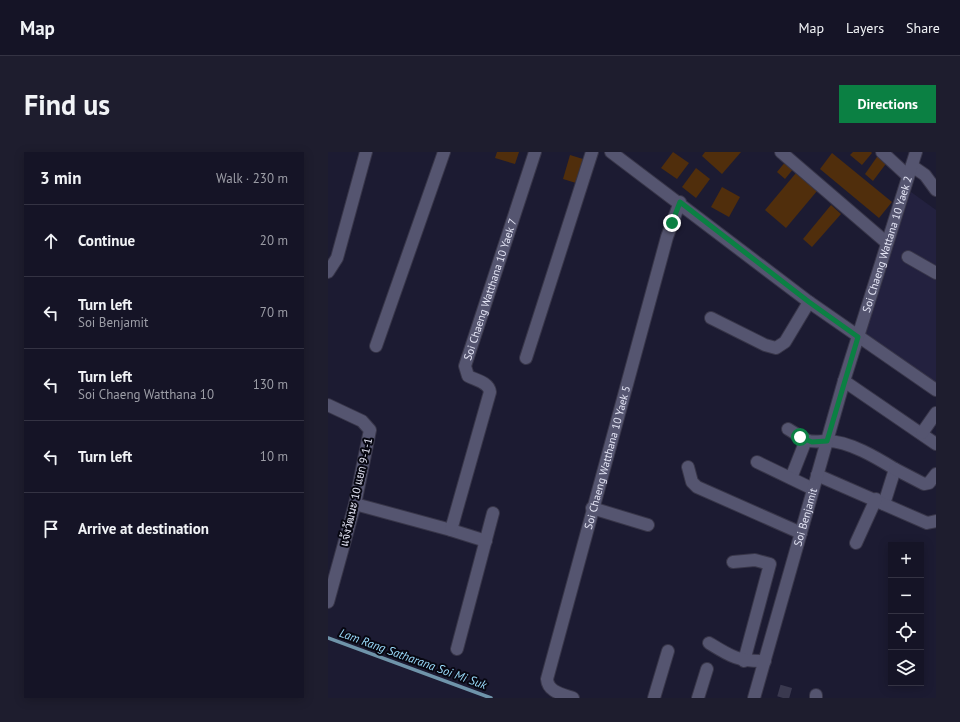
<!DOCTYPE html>
<html lang="en">
<head>
<meta charset="utf-8">
<style>
  body { margin:0; font-family:"PT Sans",Sarabun,sans-serif; background:#1e1d2e; color:#f1f3f6 }
  .controls { position:absolute; right:12px; bottom:12px; display:grid; overflow:hidden; border-radius:0px; box-shadow:0 2px 10px #0003 }
  .controls button { width:36px; height:36px; display:grid; place-items:center; padding:0; border:0; border-bottom:1px solid #343343; background:#151426; color:#f1f3f6; font:20px sans-serif }
  .stop { position:absolute; width:12px; height:12px; margin:-9px; border:3px solid #0b8043; border-radius:50%; background:#fff }
  .stop.end { background:#0b8043; border-color:#fff; box-shadow:0 1px 4px #0008 }
  .list { margin:0; padding:0; list-style:none }
  h2 { display:flex; justify-content:space-between; align-items:center; height:52px; margin:0; padding:0 16px; font-size:17px }
  h2 small { font-size:13px; font-weight:400; color:#9d9ea7 }
  .list li { display:grid; grid-template-columns:26px 1fr auto; gap:12px; align-items:center; box-sizing:border-box; height:72px; padding:0 16px; border-top:1px solid #343343 }
  .list b { display:block; font-size:15px; white-space:nowrap }
  .list p { margin:0; font-size:13px; white-space:nowrap; color:#9d9ea7 }
  .list em { font-size:13px; font-style:normal; color:#9d9ea7 }
  .icon { flex:none; width:22px; height:22px; fill:none; stroke:currentColor; stroke-width:2; stroke-linecap:round; stroke-linejoin:round }
  .map { position:relative; flex:none; width:608px; height:546px; overflow:hidden; border-radius:0px }
  header { display:flex; align-items:center; gap:24px; box-sizing:border-box; height:56px; padding:0 20px; background:#151426; border-bottom:1px solid #343343 }
  header strong { font-size:19px }
  nav { display:flex; gap:22px; margin-inline-start:auto; font-size:14px }
  .intro { display:flex; align-items:center; justify-content:space-between; box-sizing:border-box; height:96px; padding:0 24px }
  h1 { margin:0; font-size:28px }
  .button { padding:10px 18px; border-radius:0px; background:#0b8043; color:#fff; font-size:14px; font-weight:700 }
  main { display:flex; gap:24px; padding:0 24px }
  aside { flex:1; background:#151426; border-radius:0px; box-shadow:0 2px 10px #0003 }
  .map>svg:first-child { display:block }
</style>
</head>
<body>
<header>
<strong>Map</strong>
<nav><a>Map</a><a>Layers</a><a>Share</a></nav>
</header>
<div class="intro"><h1>Find us</h1><a class="button">Directions</a></div>
<main>
<aside>
<h2>3 min<small>Walk · 230 m</small></h2>
<ul class="list">
<li><svg class="icon" aria-label="ahead" viewBox="0 0 24 24"><path d="M12 20V5M6 11l6-6 6 6"/></svg><div><b>Continue</b></div><em>20 m</em></li>
<li><svg class="icon" aria-label="left" viewBox="0 0 24 24"><path d="M17 20v-9H6M10 6l-5 5 5 5"/></svg><div><b>Turn left</b><p>Soi Benjamit</p></div><em>70 m</em></li>
<li><svg class="icon" aria-label="left" viewBox="0 0 24 24"><path d="M17 20v-9H6M10 6l-5 5 5 5"/></svg><div><b>Turn left</b><p>Soi Chaeng Watthana 10</p></div><em>130 m</em></li>
<li><svg class="icon" aria-label="left" viewBox="0 0 24 24"><path d="M17 20v-9H6M10 6l-5 5 5 5"/></svg><div><b>Turn left</b></div><em>10 m</em></li>
<li><svg class="icon" aria-label="arrive" viewBox="0 0 24 24"><path d="M6 21V4h12l-3 4 3 4H6"/></svg><div><b>Arrive at destination</b></div></li>
</ul>
</aside>
<div class="map">
<svg width="608" height="546" viewBox="0 0 608 546">
  <rect width="100%" height="100%" fill="#1c1b32"/>
  <path fill="#23213f" d="M 583,40 L 608,58 L 608,233 L 536,180 Z"/>
  <g fill="none" stroke-linecap="round" stroke-linejoin="round">
    <path stroke="#6f94aa" stroke-width="3.5" d="M 0,486 L 163,546"/>
  </g>
  <g fill="#502e0c">
    <path d="M 169,0 L 191,0 L 187,12 L 167,6 Z"/>
    <path d="M 345,0 L 361,11 L 349,27 L 333,16 Z"/>
    <path d="M 377,0 L 413,0 L 394,22 L 374,4 Z"/>
    <path d="M 525,0 L 543,0 L 544,1 L 534,13 L 522,3 Z"/>
    <path d="M 504,1 L 564,50 L 551,66 L 492,17 Z"/>
    <path d="M 551,2 L 560,9 L 545,29 L 537,22 Z"/>
    <path d="M 242,3 L 255,7 L 248,31 L 235,27 Z"/>
    <path d="M 458,9 L 466,16 L 457,27 L 449,20 Z"/>
    <path d="M 368,16 L 382,27 L 368,46 L 354,35 Z"/>
    <path d="M 468,21 L 489,39 L 458,76 L 437,58 Z"/>
    <path d="M 394,35 L 412,45 L 401,65 L 383,55 Z"/>
    <path d="M 503,53 L 513,62 L 484,95 L 475,87 Z"/>
  </g>
  <g fill="none" stroke-linecap="round" stroke-linejoin="round">
    <path stroke="#3a394f" stroke-width="12" stroke-dasharray="12 6" stroke-linecap="butt" d="M 455,546 L 459,532"/>
    <defs>
      <g id="minor">
        <path d="M 283,0 L 481,150 L 608,238"/>
        <path d="M 453,0 L 559,91"/>
        <path d="M 554,0 L 580,24"/>
        <path d="M 584,14 L 597,23 L 608,38"/>
        <path d="M 580,105 L 608,121"/>
        <path d="M 0,120 L 9,106 L 38,0"/>
        <path d="M 383,166 L 437,193 L 448,196 L 457,190 L 481,150"/>
        <path d="M 48,194 L 116,0"/>
        <path d="M 198,206 L 264,0"/>
        <path d="M 516,229 L 608,292"/>
        <path d="M 0,253 L 34,269 L 42,278 L 27,352 L 0,450"/>
        <path d="M 460,277 L 478,288 L 463,326"/>
        <path d="M 594,281 L 608,261"/>
        <path d="M 478,288 C 486,291 491,289 499,289 C 521,289 549,306 567,317 L 556,352"/>
        <path d="M 429,310 L 485,337"/>
        <path d="M 360,315 L 364,330 L 369,335 L 473,381"/>
        <path d="M 567,317 L 596,332 L 601,331 L 608,322"/>
        <path d="M 489,323 L 599,371 L 608,369"/>
        <path d="M 27,352 L 123,378 L 158,389"/>
        <path d="M 264,356 L 320,373"/>
        <path id="s1" d="M 123,378 L 162,240 C 161,230 147,228 140,224 L 137,214 L 207,0"/>
        <path d="M 528,391 L 548,347"/>
        <path d="M 405,410 L 427,408 L 442,412 L 416,509"/>
        <path d="M 381,491 C 402,504 411,510 437,509"/>
        <path d="M 129,497 L 165,361"/>
        <path id="s2" d="M 245,546 C 234,542 220,540 219,527 L 339,85 L 352,50"/>
        <path d="M 326,546 L 340,499"/>
        <path d="M 370,546 L 379,517"/>
        <path id="s3" d="M 426,546 L 516,229 L 588,0"/>
        <path d="M 488,546 L 488,543"/>
      </g>
    </defs>
    <use href="#minor" stroke="#383649" stroke-width="14"/>
    <use href="#minor" stroke="#555570" stroke-width="12"/>
  </g>
  <g fill="none" stroke-linecap="round" stroke-linejoin="round">
    <path stroke="#0b8043" stroke-width="5" d="M 344,71 L 352,50 L 481,150 L 530,185 L 499,289 L 484,290 L 472,285"/>
  </g>
  <g text-anchor="middle" stroke-width="4" stroke-linejoin="round" paint-order="stroke">
    <g font-size="11" fill="#e4e5f5" stroke="#070711">
      <text dy="4" stroke="none"><textPath href="#s3" startOffset="473">Soi Chaeng Wattana 10 Yaek 2</textPath></text>
      <text dy="4" stroke="none"><textPath href="#s1" startOffset="263">Soi Chaeng Watthana 10 Yaek 7</textPath></text>
      <text dy="4" stroke="none"><textPath href="#s2" startOffset="264">Soi Chaeng Watthana 10 Yaek 5</textPath></text>
      <text transform="translate(28 340) rotate(-77)" y="4">แจ้งวัฒนะ 10 แยก 9-1-1</text>
      <text dy="4" stroke="none"><textPath href="#s3" startOffset="188">Soi Benjamit</textPath></text>
    </g>
    <g font-size="12" font-style="italic" fill="#9bdcfc" stroke="#070711">
      <text transform="translate(85 507) rotate(20)" y="4">Lam Rang Satharana Soi Mi Suk</text>
    </g>
  </g>
</svg>
<div class="controls">
<button>+</button>
<button>−</button>
<button><svg class="icon" aria-label="locate" viewBox="0 0 24 24"><circle cx="12" cy="12" r="6"/><path d="M12 2v4M12 18v4M2 12h4M18 12h4"/></svg></button>
<button><svg class="icon" aria-label="layers" viewBox="0 0 24 24"><path d="M12 4l9 5-9 5-9-5zM3 14l9 5 9-5"/></svg></button>
</div>
<div class="stop" style="left:472px;top:285px"></div>
<div class="stop end" style="left:344px;top:71px"></div>
</div>
</main>
</body>
</html>
